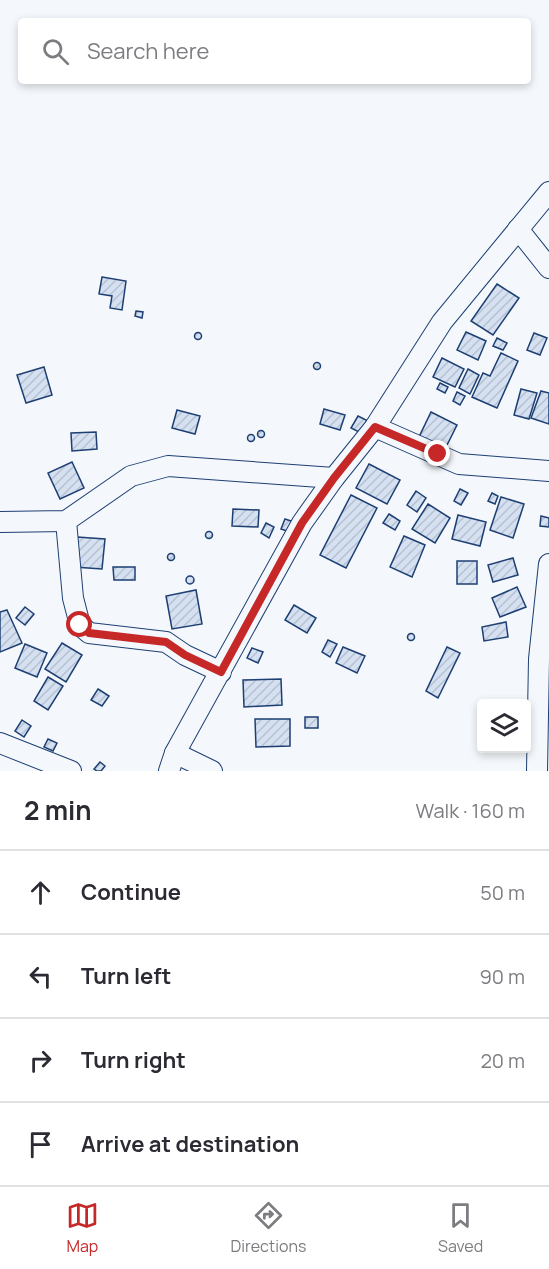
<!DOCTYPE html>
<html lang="en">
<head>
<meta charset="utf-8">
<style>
  body { margin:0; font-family:Manrope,sans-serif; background:#f2f2f3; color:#2b2b33 }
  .controls { position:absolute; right:18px; bottom:18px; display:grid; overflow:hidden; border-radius:6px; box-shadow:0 3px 9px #0003 }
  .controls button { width:54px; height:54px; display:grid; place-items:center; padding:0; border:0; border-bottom:2px solid #e1e1e2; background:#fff; color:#2b2b33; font:30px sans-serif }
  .stop { position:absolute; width:18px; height:18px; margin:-14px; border:4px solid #c62828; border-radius:50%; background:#fff }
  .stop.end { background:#c62828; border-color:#fff; box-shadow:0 2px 6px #0008 }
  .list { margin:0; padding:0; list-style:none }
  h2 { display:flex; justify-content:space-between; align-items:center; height:78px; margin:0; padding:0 24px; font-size:26px }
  h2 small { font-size:20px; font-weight:400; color:#7c7c81 }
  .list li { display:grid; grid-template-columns:39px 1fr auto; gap:18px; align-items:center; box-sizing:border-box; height:84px; padding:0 24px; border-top:2px solid #e1e1e2 }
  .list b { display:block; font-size:22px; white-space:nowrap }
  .list em { font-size:20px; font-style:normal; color:#7c7c81 }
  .icon { flex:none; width:33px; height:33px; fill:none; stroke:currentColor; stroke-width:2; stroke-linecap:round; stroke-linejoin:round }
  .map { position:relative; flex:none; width:549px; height:771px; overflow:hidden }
  .search { position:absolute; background:#fff; box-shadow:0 3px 9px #0003; left:18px; right:18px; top:18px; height:66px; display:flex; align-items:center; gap:15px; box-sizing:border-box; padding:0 21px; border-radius:6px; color:#7c7c81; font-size:22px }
  .sheet { height:414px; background:#fff }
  nav { display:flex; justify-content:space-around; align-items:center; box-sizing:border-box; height:84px; border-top:2px solid #e1e1e2; background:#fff; font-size:16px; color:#7c7c81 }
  nav a { display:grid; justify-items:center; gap:3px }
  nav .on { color:#c62828 }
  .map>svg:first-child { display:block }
</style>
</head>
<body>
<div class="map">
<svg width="549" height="771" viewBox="0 0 549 771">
  <defs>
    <pattern id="building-hatch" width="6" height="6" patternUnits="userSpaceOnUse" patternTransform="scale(1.5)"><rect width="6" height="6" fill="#d5e0f0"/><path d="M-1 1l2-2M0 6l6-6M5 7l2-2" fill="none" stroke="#b6c1d1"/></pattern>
  </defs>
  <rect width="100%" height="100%" fill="#f4f7fb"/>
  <g fill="url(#building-hatch)" stroke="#1d3f73" stroke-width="1.5">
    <path d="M 102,277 L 126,281 L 122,310 L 110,308 L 112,296 L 99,294 Z"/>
    <path d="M 497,284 L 519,298 L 493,335 L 471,321 Z"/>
    <path d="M 136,311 L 143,312 L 142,318 L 135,316 Z"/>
    <path d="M 466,332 L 486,341 L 478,360 L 457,350 Z"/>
    <circle cx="198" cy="336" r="3.5"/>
    <path d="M 534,333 L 547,338 L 540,355 L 527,350 Z"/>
    <path d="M 497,338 L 507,343 L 503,350 L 493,346 Z"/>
    <path d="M 501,353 L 518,361 L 497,408 L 472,397 L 483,373 L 490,376 Z"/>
    <path d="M 442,358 L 464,369 L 455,387 L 433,377 Z"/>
    <circle cx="317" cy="366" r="3.5"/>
    <path d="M 44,367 L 52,395 L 26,403 L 17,375 Z"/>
    <path d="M 468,369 L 479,375 L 470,394 L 459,388 Z"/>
    <path d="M 440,383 L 448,387 L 445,393 L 437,389 Z"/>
    <path d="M 521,389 L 537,393 L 529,419 L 514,415 Z"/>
    <path d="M 541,391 L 549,393 L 549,424 L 531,418 Z"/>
    <path d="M 457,392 L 465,396 L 460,405 L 453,401 Z"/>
    <path d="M 324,409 L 345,415 L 340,430 L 320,424 Z"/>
    <path d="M 177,410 L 200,416 L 195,434 L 172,428 Z"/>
    <path d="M 431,412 L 457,425 L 445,449 L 419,437 Z"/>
    <path d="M 358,416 L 370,422 L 363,434 L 351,428 Z"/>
    <circle cx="261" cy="434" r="3.5"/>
    <path d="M 96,432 L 97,449 L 72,451 L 71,433 Z"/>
    <circle cx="251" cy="438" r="3.5"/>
    <path d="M 72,462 L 84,488 L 60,499 L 48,473 Z"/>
    <path d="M 369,464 L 400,480 L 387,504 L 356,488 Z"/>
    <path d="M 460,489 L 468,493 L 461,505 L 454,501 Z"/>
    <path d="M 416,491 L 426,498 L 417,512 L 407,505 Z"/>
    <path d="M 492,493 L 498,496 L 495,504 L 488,501 Z"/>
    <path d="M 351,495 L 377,508 L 346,568 L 320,555 Z"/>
    <path d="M 501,497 L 524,504 L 513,538 L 490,530 Z"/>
    <path d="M 428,504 L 450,518 L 435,543 L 412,529 Z"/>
    <path d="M 233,509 L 259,510 L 258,527 L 232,526 Z"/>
    <path d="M 389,514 L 400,521 L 395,530 L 383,523 Z"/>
    <path d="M 458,515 L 486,522 L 480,546 L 452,539 Z"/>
    <path d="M 541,516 L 549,518 L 549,527 L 540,526 Z"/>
    <path d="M 285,519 L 297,523 L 293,533 L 281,529 Z"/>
    <path d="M 266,523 L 274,527 L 269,538 L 261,533 Z"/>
    <circle cx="209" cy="535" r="3.5"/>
    <path d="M 404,536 L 425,545 L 412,577 L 390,567 Z"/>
    <path d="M 77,537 L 105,539 L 102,569 L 74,567 Z"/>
    <circle cx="171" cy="557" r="3.5"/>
    <path d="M 513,558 L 518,575 L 493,582 L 488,565 Z"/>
    <rect x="457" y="561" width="20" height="23"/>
    <path d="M 113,567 L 135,567 L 135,580 L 114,580 Z"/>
    <circle cx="190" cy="580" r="4"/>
    <path d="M 517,587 L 526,607 L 500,617 L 492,598 Z"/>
    <path d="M 196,590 L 202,624 L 172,629 L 166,596 Z"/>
    <path d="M 294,605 L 316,618 L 307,633 L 285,620 Z"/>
    <path d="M 25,607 L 34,614 L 25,625 L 16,618 Z"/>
    <path d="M 7,610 L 22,643 L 0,652 L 0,612 Z"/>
    <path d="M 506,622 L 508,637 L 484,641 L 482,627 Z"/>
    <circle cx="411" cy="637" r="3.5"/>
    <path d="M 328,640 L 337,644 L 330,657 L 322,652 Z"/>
    <path d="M 62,643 L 82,655 L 66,682 L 45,669 Z"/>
    <path d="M 25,644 L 47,653 L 37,677 L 15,668 Z"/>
    <path d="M 343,647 L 365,656 L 357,673 L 336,663 Z"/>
    <path d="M 447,647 L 460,653 L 438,698 L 426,691 Z"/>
    <path d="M 252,648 L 263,652 L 258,663 L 247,658 Z"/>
    <path d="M 48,677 L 63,686 L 48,710 L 34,701 Z"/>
    <path d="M 281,679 L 282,705 L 244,707 L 243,680 Z"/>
    <path d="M 98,689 L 109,696 L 102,706 L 91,700 Z"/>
    <rect x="305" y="717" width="13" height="11"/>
    <path d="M 255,719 L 290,719 L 290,746 L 256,747 Z"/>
    <path d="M 22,720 L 31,726 L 24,737 L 15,731 Z"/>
    <path d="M 48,739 L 57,743 L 53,751 L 44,747 Z"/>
    <path d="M 100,762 L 105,766 L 101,771 L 97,771 L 94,769 Z"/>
  </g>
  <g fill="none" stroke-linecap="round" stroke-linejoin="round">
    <defs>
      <g id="street">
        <path d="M 518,229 L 549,268"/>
        <path d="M 375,427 L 459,464 L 549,471"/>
        <path d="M 66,521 L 73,598 L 80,625 L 89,633 L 166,642 L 185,655 L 221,672"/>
        <path d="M 0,522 L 66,521 L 131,476 L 168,466 L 334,478"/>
        <path d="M 0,743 L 71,771"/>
        <path d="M 175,753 L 212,771"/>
        <path d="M 169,771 L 175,753 L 302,523 L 334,478 L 375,427 L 442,322 L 549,192"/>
        <path d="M 537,771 L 539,659 L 549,564"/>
      </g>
    </defs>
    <use href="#street" stroke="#1d3f73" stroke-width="22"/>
    <use href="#street" stroke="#f4f7fb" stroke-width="20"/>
  </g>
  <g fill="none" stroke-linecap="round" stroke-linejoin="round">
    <path stroke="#c62828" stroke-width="8" d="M 80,625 L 89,633 L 166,642 L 185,655 L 221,672 L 302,523 L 334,478 L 375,427 L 438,454"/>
  </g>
</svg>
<div class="controls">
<button><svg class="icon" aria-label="layers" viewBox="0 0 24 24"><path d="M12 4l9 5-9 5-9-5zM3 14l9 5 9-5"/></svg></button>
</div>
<div class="stop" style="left:80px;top:625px"></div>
<div class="stop end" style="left:438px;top:454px"></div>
<div class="search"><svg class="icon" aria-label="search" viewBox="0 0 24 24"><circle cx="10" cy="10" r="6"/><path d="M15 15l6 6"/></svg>Search here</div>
</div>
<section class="sheet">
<h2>2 min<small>Walk · 160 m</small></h2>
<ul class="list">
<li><svg class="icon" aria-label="ahead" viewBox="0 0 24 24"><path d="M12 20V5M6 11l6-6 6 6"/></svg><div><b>Continue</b></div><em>50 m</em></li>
<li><svg class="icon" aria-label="left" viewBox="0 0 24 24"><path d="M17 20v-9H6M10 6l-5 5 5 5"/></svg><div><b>Turn left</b></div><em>90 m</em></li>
<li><svg class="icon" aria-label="right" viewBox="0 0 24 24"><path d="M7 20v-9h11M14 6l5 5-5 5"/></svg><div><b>Turn right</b></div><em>20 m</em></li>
<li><svg class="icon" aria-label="arrive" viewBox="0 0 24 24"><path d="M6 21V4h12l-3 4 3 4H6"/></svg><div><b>Arrive at destination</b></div></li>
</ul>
</section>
<nav>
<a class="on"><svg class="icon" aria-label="map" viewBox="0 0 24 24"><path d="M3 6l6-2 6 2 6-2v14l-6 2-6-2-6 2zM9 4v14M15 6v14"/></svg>Map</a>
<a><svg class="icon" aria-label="directions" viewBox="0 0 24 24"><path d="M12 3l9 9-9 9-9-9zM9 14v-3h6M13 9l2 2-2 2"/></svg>Directions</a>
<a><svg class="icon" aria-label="saved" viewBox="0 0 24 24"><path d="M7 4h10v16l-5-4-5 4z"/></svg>Saved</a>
</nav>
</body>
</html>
